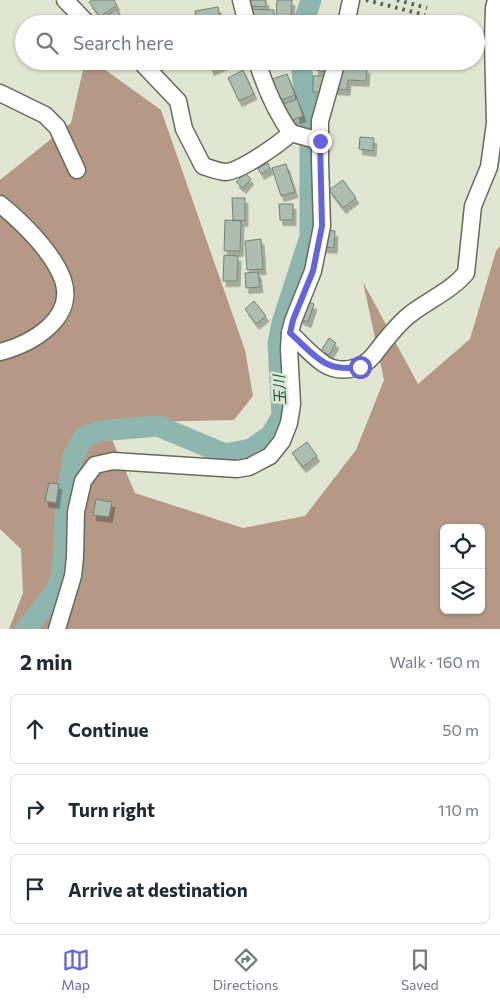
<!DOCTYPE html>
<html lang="en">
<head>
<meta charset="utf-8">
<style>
  body { margin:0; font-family:Commissioner,"Noto Sans JP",sans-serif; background:#f6f6f7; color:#1f2937 }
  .controls { position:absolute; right:15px; bottom:15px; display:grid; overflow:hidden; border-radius:8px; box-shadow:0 1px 4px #0004 }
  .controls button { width:45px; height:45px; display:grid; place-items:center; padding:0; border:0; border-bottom:1px solid #e0e1e3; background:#fff; color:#1f2937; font:25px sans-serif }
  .stop { position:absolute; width:15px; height:15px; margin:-11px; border:4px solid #6464dd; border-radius:50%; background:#fff }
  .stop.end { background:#6464dd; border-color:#fff; box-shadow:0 1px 5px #0008 }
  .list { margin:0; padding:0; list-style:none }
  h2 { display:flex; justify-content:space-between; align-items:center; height:65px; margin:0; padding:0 20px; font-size:21px }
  h2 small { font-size:16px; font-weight:400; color:#747a83 }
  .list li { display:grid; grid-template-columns:32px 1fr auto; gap:15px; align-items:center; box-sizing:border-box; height:70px; margin:0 10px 10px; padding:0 10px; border:1px solid #e0e1e3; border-radius:8px }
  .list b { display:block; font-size:19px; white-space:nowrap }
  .list em { font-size:16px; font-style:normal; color:#747a83 }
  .icon { flex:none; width:28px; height:28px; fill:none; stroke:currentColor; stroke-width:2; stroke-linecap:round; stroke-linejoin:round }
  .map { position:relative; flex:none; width:500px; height:629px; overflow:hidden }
  .search { position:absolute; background:#fff; box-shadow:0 1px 4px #0004; left:15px; right:15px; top:15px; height:55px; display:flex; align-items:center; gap:12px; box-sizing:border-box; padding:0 18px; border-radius:28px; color:#747a83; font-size:19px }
  .sheet { height:305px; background:#fff }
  nav { display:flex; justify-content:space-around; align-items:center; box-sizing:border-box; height:70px; border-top:1px solid #e0e1e3; background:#fff; font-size:14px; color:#747a83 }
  nav a { display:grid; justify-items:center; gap:2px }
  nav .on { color:#6464dd }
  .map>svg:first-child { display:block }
</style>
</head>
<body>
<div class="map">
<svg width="500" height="629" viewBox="0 0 500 629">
  <defs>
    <filter id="shadow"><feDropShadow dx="3" dy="5.5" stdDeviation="0" flood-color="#0004"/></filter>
  </defs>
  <rect width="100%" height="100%" fill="#e0e6d2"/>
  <path fill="#b59986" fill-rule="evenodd" d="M 85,61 L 93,61 L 161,110 L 245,350 L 253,396 L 234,420 L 141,422 L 107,428 L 135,493 L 243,528 L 305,516 L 356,450 L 384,380 L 363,282 L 418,384 L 470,339 L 496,251 L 500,246 L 500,629 L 9,629 L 23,593 L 21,549 L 0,529 L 0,180 L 71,123 ZM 444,528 L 481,528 L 481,610 L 444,610 Z"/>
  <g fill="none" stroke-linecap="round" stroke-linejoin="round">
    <g stroke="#8eb5ae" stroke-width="21">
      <path d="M 303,24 L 311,0"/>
      <path d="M 26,629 L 56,591 L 62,574 L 66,501 L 73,456 L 84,437 L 100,431 L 158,426 L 225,454 L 251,449 L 271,435 L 282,416 L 278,343 L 282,323 L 310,237 L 310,120 L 304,89 L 301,61"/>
    </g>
  </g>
  <g fill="#adbeb0" stroke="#728275" filter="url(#shadow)">
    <path d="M 92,0 L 114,0 L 117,5 L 100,17 L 89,2 Z"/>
    <path d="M 248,0 L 266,0 L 266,7 L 248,6 Z"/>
    <path d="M 277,0 L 292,0 L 291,21 L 276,20 Z"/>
    <path d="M 218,7 L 221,24 L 197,24 L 195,11 Z"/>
    <path d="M 116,9 L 122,17 L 113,24 L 105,24 L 102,20 Z"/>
    <path d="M 249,9 L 274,10 L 274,24 L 248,24 Z"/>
    <path d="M 208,61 L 224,61 L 225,64 L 211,70 Z"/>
    <path d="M 317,61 L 332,61 L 334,73 L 315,70 Z"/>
    <path d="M 336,66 L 367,68 L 366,81 L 348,80 L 347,90 L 334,89 Z"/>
    <path d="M 243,70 L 254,94 L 239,101 L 228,78 Z"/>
    <path d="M 287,74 L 295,95 L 276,102 L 269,80 Z"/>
    <rect x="313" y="76" width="16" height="16"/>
    <path d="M 297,99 L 303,116 L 288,122 L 281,105 Z"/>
    <path d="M 360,137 L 374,138 L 373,151 L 359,149 Z"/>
    <path d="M 268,163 L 270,169 L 261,174 L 258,168 Z"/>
    <path d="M 286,164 L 295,192 L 281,196 L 272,168 Z"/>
    <path d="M 245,173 L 251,179 L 243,188 L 236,182 Z"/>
    <path d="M 343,180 L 356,198 L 343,208 L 329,190 Z"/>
    <path d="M 232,198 L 245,198 L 245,221 L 233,220 Z"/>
    <path d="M 279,204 L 293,204 L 293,220 L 280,220 Z"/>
    <path d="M 225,220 L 241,221 L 240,251 L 224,251 Z"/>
    <path d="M 324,230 L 335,231 L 334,248 L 323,247 Z"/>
    <path d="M 261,239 L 263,269 L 247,270 L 245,241 Z"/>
    <path d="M 224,255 L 238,256 L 237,281 L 223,281 Z"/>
    <path d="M 258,272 L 260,287 L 246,288 L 245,273 Z"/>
    <path d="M 254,301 L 266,316 L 256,324 L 245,309 Z"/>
    <path d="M 304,301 L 314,304 L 308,322 L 298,318 Z"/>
    <path d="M 329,338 L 336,343 L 329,355 L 321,351 Z"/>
    <path d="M 307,442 L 317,456 L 303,467 L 292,453 Z"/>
    <path d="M 49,483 L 59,484 L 56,503 L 45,501 Z"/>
    <path d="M 96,499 L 112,502 L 109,517 L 93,515 Z"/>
  </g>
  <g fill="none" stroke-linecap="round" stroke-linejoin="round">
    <defs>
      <g id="minor">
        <path d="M 65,0 L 88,24"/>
        <path d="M 241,0 L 247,24"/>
        <path d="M 346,24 L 351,0"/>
        <path d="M 140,61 L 178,101 L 184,129 L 203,166 C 210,168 219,172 226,172 C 241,171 279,144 291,133 L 320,141"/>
        <path d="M 257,61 C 265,87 275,111 291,133"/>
        <path d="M 0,93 L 45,115 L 57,127 L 77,170"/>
        <path d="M 0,204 C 22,222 53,252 63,280 C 76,319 31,344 0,352"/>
        <path d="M 290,333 C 301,343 312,356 324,364 C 340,374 361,370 373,356 C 384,342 394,328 408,316 C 426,301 450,292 466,273 L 473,206 L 489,167 L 495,123 L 493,41 L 494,8 L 496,0"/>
        <path d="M 57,629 L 73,576 L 75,557 L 76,512 L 83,481 L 95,465 L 113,461 L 237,469 L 249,467 L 270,456 L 282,441 L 289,423 L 292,404 L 289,349 L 290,333 L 293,321 L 313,271 L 322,226 L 320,161 L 320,121 L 337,61"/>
      </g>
    </defs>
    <use href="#minor" stroke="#666b5a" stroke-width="19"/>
    <use href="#minor" stroke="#fff" stroke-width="16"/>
    <g stroke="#5a5d52" stroke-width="4" stroke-dasharray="2.5 5" stroke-linecap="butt">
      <path d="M 366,0 L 425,15"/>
      <path d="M 397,0 L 427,8"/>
    </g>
  </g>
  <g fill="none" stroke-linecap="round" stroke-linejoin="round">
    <path stroke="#6464dd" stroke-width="6" d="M 320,141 L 322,226 L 313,271 L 293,320 L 290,333 C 315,355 324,373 360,367"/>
  </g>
  <g text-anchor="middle" stroke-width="5" stroke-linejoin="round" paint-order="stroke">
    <g font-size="15" font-style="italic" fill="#055b52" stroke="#e0e6d2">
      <text transform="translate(280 390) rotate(-93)" y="5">玉川</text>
    </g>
  </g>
</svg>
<div class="controls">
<button><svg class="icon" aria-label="locate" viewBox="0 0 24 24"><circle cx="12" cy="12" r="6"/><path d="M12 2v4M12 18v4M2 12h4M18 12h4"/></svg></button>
<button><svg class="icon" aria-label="layers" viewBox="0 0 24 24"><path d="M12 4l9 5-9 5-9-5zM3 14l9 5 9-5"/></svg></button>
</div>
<div class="stop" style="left:360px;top:367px"></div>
<div class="stop end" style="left:320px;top:141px"></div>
<div class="search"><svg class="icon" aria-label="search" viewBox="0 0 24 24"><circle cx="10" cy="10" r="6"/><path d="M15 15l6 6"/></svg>Search here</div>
</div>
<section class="sheet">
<h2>2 min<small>Walk · 160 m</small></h2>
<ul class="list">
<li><svg class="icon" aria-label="ahead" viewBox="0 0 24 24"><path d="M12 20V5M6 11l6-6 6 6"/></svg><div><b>Continue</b></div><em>50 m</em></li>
<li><svg class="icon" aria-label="right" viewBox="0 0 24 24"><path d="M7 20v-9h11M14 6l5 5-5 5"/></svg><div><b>Turn right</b></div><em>110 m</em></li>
<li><svg class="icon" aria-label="arrive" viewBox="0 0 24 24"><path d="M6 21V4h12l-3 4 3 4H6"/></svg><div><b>Arrive at destination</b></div></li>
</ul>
</section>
<nav>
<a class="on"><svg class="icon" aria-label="map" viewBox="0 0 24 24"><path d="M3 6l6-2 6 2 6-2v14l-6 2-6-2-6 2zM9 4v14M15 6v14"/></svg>Map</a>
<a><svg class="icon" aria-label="directions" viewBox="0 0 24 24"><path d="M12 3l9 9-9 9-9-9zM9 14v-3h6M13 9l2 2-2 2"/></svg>Directions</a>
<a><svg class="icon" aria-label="saved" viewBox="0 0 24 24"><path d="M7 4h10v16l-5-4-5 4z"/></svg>Saved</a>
</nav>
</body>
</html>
